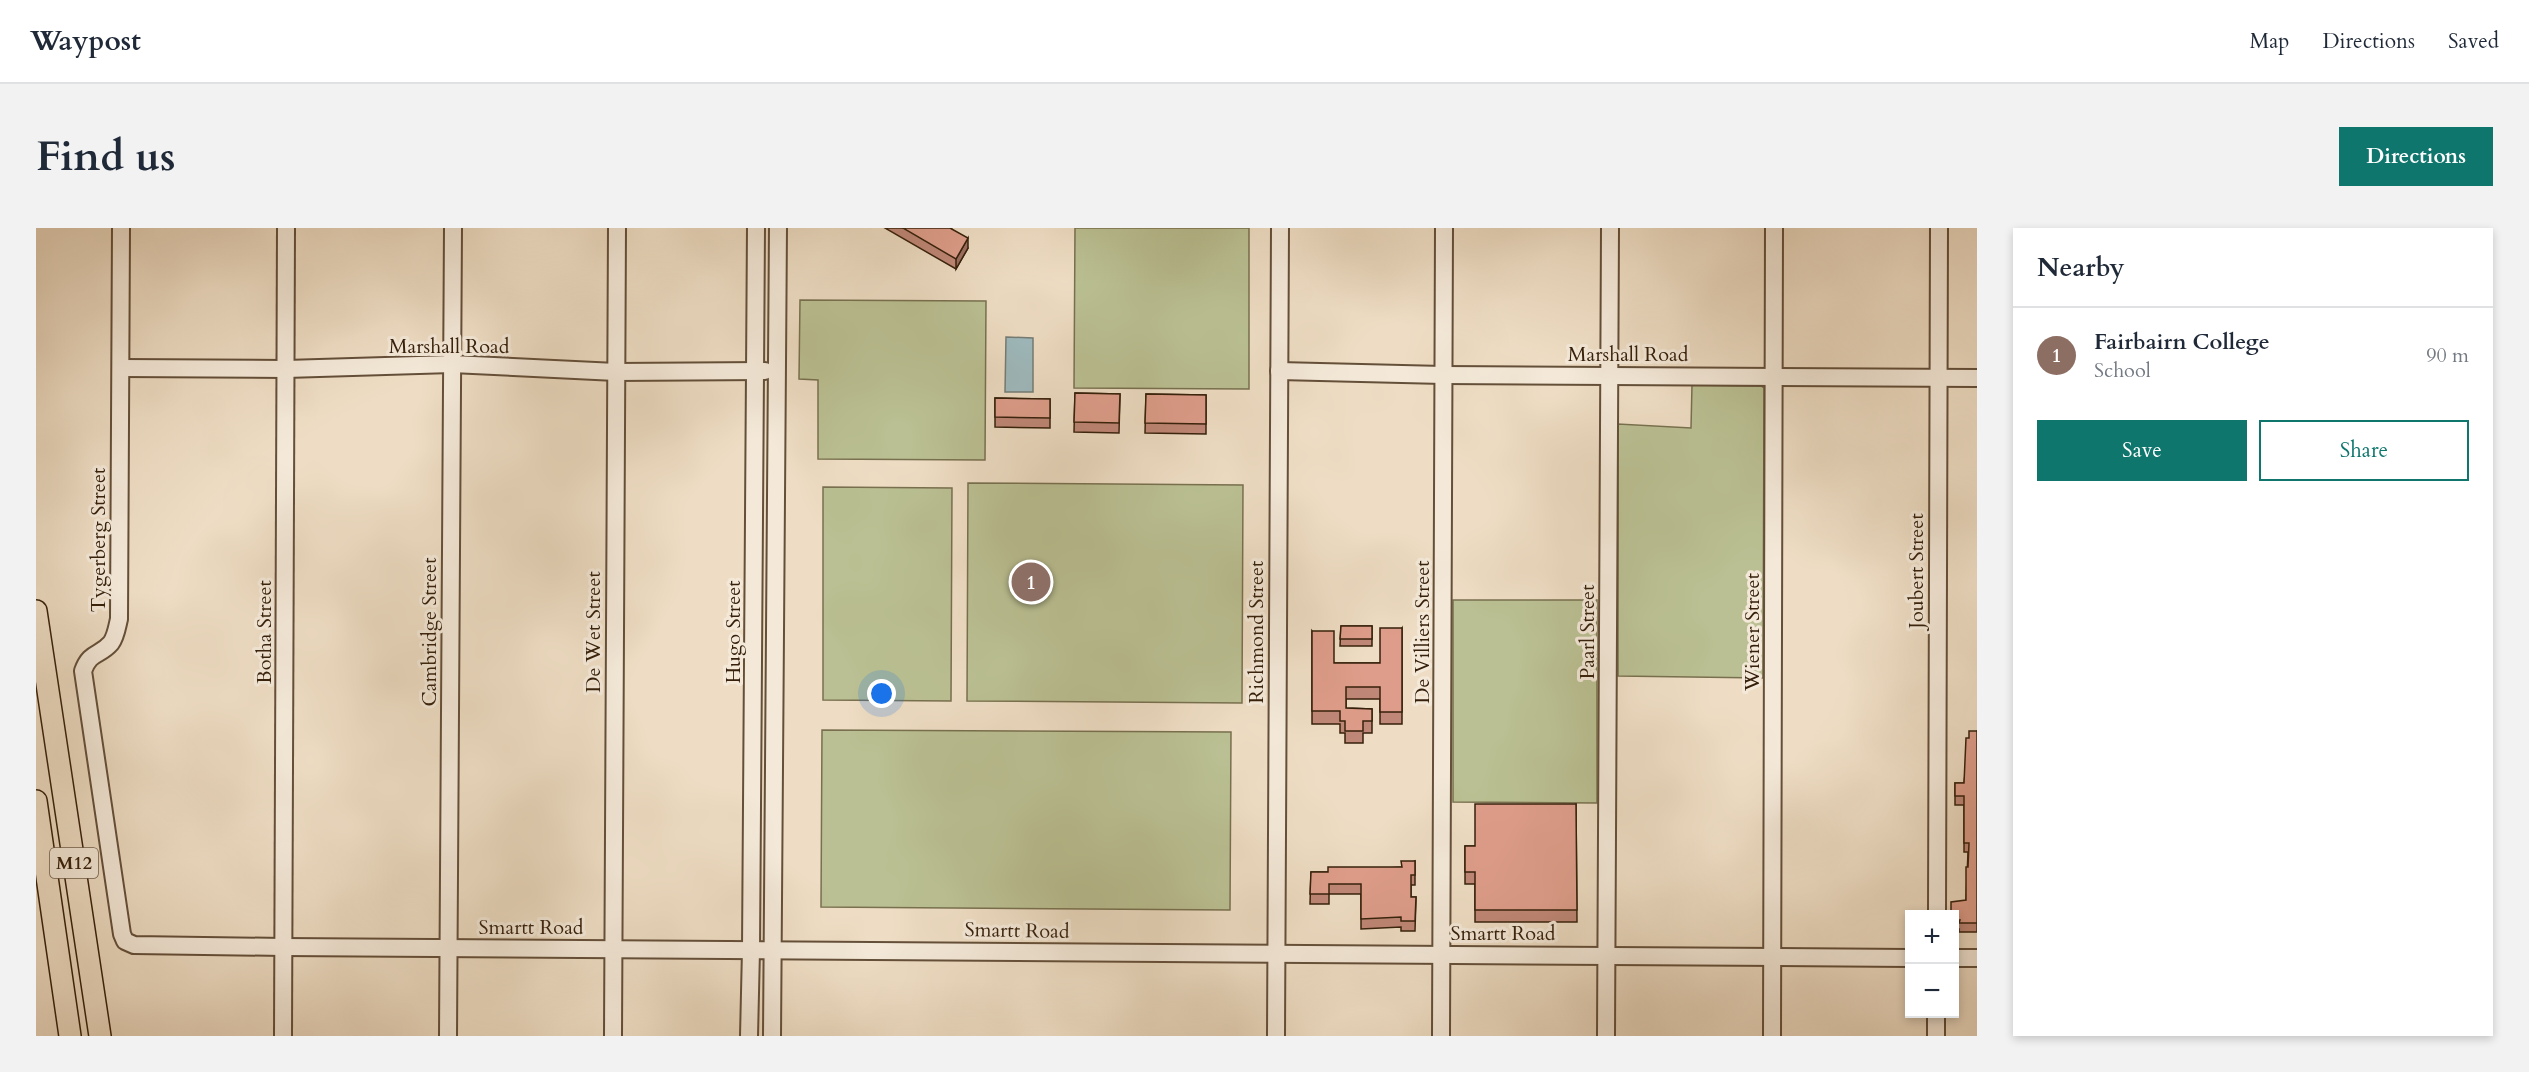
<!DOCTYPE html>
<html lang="en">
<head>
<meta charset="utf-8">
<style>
  body { margin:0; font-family:Cardo,serif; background:#f2f2f3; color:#1f2937 }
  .controls { position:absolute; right:18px; bottom:18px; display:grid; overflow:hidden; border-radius:0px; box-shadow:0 3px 9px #0003 }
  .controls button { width:54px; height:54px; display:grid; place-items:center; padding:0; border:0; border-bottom:2px solid #e0e1e3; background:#fff; color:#1f2937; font:30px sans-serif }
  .you { position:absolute; left:846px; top:466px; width:21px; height:21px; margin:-15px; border:4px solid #fff; border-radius:50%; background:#1a73e8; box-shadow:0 0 0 9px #1a73e833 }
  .badge { display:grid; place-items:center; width:39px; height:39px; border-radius:50%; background:#0f766e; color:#fff; font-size:20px; font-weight:700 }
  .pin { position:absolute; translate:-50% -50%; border:3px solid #fff; box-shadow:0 2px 6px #0006 }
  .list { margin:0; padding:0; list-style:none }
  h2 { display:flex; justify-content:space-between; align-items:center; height:78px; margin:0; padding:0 24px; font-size:26px }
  h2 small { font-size:20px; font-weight:400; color:#747a83 }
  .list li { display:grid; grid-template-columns:39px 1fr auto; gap:18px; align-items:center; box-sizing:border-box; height:96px; padding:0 24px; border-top:2px solid #e0e1e3 }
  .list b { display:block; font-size:22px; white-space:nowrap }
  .list p { margin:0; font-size:20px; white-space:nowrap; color:#747a83 }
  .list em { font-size:20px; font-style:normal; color:#747a83 }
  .actions { display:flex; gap:12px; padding:18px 24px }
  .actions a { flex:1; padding:14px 0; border:2px solid #0f766e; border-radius:0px; text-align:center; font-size:21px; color:#0f766e }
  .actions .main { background:#0f766e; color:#fff }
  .map { position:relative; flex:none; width:1941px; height:808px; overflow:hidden; border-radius:0px }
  header { display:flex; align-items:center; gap:36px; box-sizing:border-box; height:84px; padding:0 30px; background:#fff; border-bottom:2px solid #e0e1e3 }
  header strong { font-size:28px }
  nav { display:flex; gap:33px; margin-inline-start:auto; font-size:21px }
  .intro { display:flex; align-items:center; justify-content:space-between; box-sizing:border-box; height:144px; padding:0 36px }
  h1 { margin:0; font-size:42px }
  .button { padding:15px 27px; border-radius:0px; background:#0f766e; color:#fff; font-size:21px; font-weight:700 }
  main { display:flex; gap:36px; padding:0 36px }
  aside { flex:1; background:#fff; border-radius:0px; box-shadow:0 3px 9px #0003 }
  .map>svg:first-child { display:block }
</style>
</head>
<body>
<header>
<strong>Waypost</strong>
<nav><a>Map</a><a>Directions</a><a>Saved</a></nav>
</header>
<div class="intro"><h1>Find us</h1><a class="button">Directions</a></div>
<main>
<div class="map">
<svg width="1941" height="808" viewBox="0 0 1941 808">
  <rect width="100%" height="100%" fill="#eeddc4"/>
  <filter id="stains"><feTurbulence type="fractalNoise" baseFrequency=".00333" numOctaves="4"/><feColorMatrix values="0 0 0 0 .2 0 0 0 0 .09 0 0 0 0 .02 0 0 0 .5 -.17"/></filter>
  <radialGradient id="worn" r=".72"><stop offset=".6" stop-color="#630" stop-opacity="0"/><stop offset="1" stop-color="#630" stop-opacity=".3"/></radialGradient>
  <g fill="#bac093" stroke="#78704f" stroke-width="1.5">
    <path d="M 1039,0 L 1213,0 L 1213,161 L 1038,160 Z"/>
    <path d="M 764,72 L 950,73 L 949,232 L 782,231 L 782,152 L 763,151 Z"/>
    <path d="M 1656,157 L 1725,158 L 1728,160 L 1727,450 L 1582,448 L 1582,196 L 1655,200 Z"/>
    <path d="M 932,255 L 1207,257 L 1206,475 L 931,473 Z"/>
    <path d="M 787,259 L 916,260 L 915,473 L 787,472 Z"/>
    <path d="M 1417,372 L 1561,372 L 1561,575 L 1417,574 Z"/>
    <path d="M 786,502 L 1195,504 L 1194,682 L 785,679 Z"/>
  </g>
  <path fill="#9ebabe" stroke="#747c76" stroke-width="1.5" d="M 970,109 L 997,110 L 997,164 L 969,164 Z"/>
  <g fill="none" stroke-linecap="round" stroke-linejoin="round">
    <defs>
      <g id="minor">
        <path d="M 85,0 L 83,391 C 81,399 80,408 75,415 C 64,428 54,423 47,443 L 86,706 L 89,713 L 98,717 L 247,719 L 1874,730"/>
        <path d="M 85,140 L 250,141 L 416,136 L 580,144 L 729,143"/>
        <path d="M 1243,143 L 1407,147 L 1941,150"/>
        <path d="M 1901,686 L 1903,0"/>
        <path d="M 1918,730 L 1941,730"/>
        <path d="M 247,808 L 250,0"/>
        <path d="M 412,808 L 417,0"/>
        <path d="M 577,808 L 581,0"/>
        <path d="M 713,808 L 715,722 L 720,0"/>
        <path d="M 736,808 L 742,0"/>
        <path d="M 1240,808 L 1244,0"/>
        <path d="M 1405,808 L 1408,0"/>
        <path d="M 1570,808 L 1574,0"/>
        <path d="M 1736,808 L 1738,0"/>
        <path d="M 1900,808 L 1900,786"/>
      </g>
      <g id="major">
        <path d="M 0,383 L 64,808"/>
        <path d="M 0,573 L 34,808"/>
      </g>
    </defs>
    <use href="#minor" stroke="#644f39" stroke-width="20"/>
    <use href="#major" stroke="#36200b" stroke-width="24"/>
    <use href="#minor" stroke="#f4e9d9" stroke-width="16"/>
    <use href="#major" stroke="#eeddc4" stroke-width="21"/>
  </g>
  <g fill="#bf8777" stroke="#36200b" stroke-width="1.5">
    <path d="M 849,0 L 915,0 L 932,20 L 920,41 Z"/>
    <path d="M 1039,165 L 1084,166 L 1083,205 L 1038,204 Z"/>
    <path d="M 1110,166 L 1170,167 L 1170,206 L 1109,205 Z"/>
    <path d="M 959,170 L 1014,171 L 1014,200 L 959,199 Z"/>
    <path d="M 1305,398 L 1336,398 L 1336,418 L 1304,418 Z"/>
    <path d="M 1366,400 L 1366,496 L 1344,496 L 1344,471 L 1310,471 L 1310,480 L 1336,481 L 1336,505 L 1327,505 L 1327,515 L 1309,515 L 1309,505 L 1304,505 L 1304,496 L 1276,496 L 1276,403 L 1298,435 L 1344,435 Z"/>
    <path d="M 1941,503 L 1941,704 L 1923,704 L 1923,701 L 1918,701 L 1918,687 L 1930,672 L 1932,624 L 1928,624 L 1928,577 L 1919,577 L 1919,555 L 1928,555 L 1933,510 Z"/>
    <path d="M 1540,576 L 1541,694 L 1439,694 L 1439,656 L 1429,656 L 1429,618 L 1439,618 Z"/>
    <path d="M 1379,633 L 1379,657 L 1375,657 L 1375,669 L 1380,669 L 1379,703 L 1365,703 L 1365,699 L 1325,701 L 1325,666 L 1293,666 L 1293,676 L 1274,676 L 1275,644 L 1292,644 L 1366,639 Z"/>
  </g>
  <path fill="#9b6e61" stroke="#36200b" stroke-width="1.5" d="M 932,10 L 932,20 L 920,41 L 920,31 Z"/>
  <g fill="#de9d8a" stroke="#36200b" stroke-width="1.5">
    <path d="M 867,0 L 914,0 L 932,10 L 920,31 Z"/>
    <path d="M 1039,165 L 1084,166 L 1083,195 L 1038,194 Z"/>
    <path d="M 1110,166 L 1170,167 L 1170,196 L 1109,195 Z"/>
    <path d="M 959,170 L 1014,171 L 1014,190 L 959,189 Z"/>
    <path d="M 1305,398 L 1336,398 L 1336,411 L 1304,411 Z"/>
    <path d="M 1344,400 L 1366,400 L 1366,484 L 1344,484 L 1344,459 L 1310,459 L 1310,480 L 1336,481 L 1336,493 L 1327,493 L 1327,503 L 1309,503 L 1309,493 L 1304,493 L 1304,483 L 1276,483 L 1276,403 L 1298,403 L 1298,435 L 1344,435 Z"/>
    <path d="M 1933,503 L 1941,503 L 1941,695 L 1923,695 L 1924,692 L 1918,692 L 1918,687 L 1915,687 L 1915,674 L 1930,672 L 1930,639 L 1932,639 L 1933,615 L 1928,615 L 1928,568 L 1919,568 L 1919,555 L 1928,555 L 1930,510 L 1933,510 Z"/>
    <path d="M 1439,576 L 1540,576 L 1541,682 L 1439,682 L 1439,644 L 1429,644 L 1429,618 L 1439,618 Z"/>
    <path d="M 1365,633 L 1379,633 L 1379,647 L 1375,647 L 1375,669 L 1380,669 L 1379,693 L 1365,693 L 1365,689 L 1325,691 L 1325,656 L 1293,656 L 1293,666 L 1274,666 L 1275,644 L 1292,644 L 1292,639 L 1366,639 Z"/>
  </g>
  <g text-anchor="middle" stroke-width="6" stroke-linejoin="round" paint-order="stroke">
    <rect fill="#f4e9d9" stroke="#6f5c49" stroke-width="1.5" x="14" y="620" width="48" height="30" rx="4.5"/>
    <g font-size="18" font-weight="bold" fill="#36200b">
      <text x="38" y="641">M12</text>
    </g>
    <g font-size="20" fill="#36200b" stroke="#f4e9d9">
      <text x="413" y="125">Marshall Road</text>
      <text x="1592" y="133">Marshall Road</text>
      <text transform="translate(62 312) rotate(-90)" y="7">Tygerberg Street</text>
      <text transform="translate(1880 343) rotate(-90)" y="7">Joubert Street</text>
      <text transform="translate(228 404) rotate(-90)" y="7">Botha Street</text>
      <text transform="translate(393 404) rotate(-90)" y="7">Cambridge Street</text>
      <text transform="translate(557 404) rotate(-90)" y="7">De Wet Street</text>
      <text transform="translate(697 404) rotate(-90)" y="7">Hugo Street</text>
      <text transform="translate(1220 404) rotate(-90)" y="7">Richmond Street</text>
      <text transform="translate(1386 404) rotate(-90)" y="7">De Villiers Street</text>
      <text transform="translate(1551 404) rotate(-90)" y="7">Paarl Street</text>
      <text transform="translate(1716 404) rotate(-90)" y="7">Wiener Street</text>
      <text x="495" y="706">Smartt Road</text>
      <text transform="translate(981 702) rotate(1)" y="7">Smartt Road</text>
      <text x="1467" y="712">Smartt Road</text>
    </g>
  </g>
  <rect width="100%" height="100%" filter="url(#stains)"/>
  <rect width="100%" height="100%" fill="url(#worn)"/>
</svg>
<div class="controls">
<button>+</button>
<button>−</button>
</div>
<div class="you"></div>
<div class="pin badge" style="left:995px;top:354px;background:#8d6e63">1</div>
</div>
<aside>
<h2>Nearby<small></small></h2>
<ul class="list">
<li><span class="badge" style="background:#8d6e63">1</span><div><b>Fairbairn College</b><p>School</p></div><em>90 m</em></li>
</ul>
<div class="actions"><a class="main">Save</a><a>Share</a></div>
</aside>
</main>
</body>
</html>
